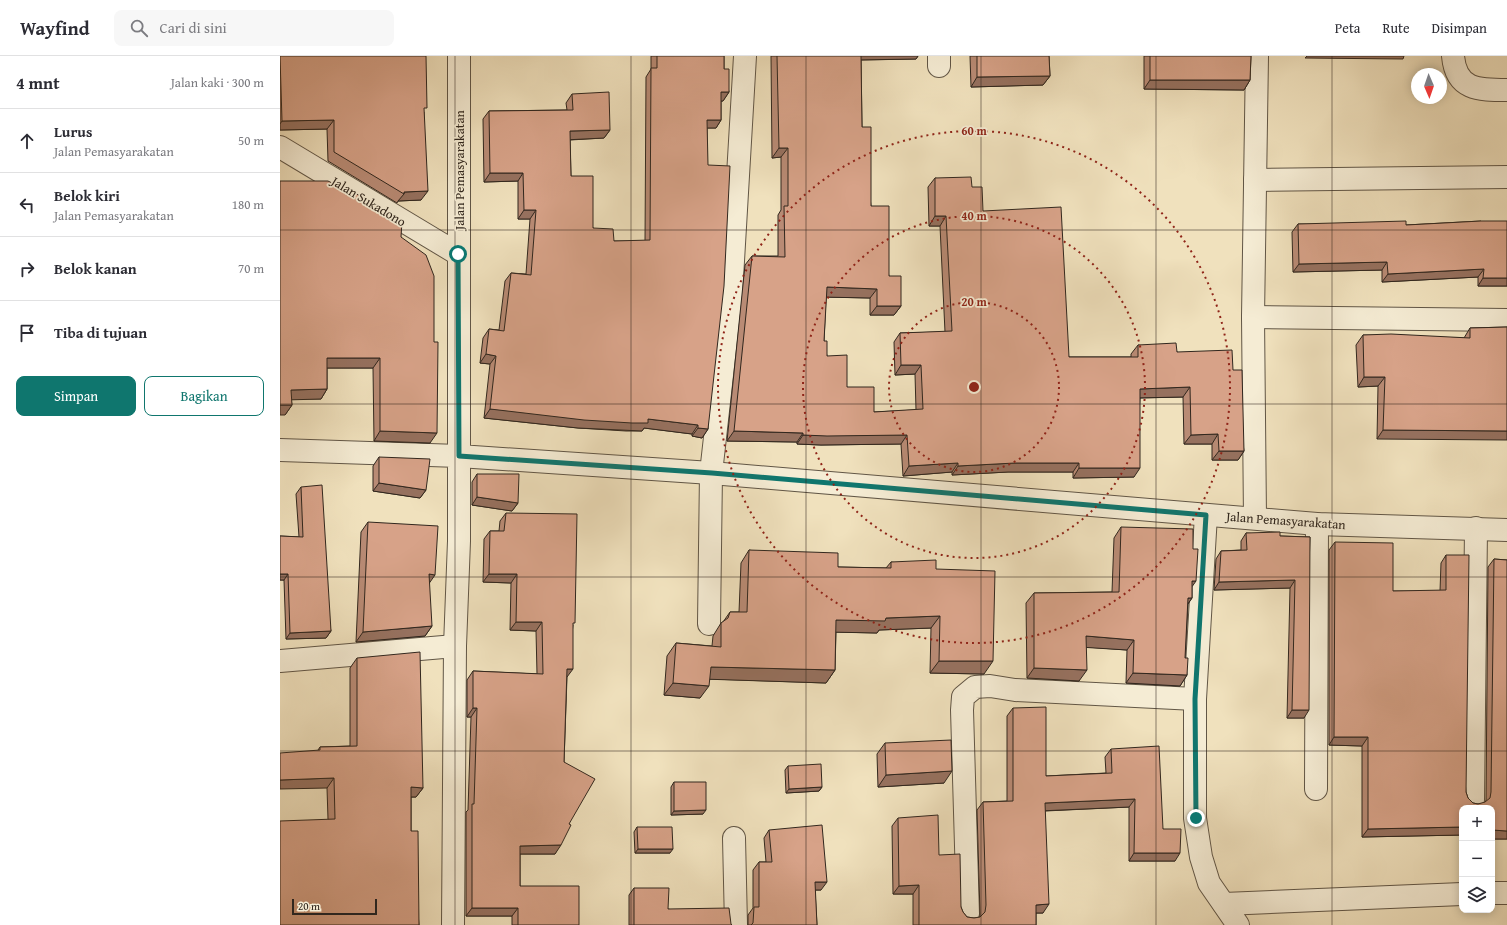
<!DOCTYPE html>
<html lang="id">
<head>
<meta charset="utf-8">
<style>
  body { margin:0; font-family:"Gentium Book Plus",serif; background:#f7f7f7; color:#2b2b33 }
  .controls { position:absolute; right:12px; bottom:12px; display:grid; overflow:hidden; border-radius:8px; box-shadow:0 2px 10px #0003 }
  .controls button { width:36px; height:36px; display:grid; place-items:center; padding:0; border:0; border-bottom:1px solid #e1e1e2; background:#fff; color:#2b2b33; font:20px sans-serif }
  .compass { position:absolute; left:1131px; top:12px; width:36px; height:36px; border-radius:50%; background:#fff; box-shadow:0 2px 10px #0003; rotate:178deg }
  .scale { position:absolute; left:12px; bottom:10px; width:85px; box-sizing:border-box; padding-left:4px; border:2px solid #31271e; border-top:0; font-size:11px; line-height:14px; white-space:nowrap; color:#31271e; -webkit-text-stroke:3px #f5ecd4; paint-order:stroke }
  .stop { position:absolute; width:12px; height:12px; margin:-9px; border:3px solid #0f766e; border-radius:50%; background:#fff }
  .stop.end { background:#0f766e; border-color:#fff; box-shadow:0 1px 4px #0008 }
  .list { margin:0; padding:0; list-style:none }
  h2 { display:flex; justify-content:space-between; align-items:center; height:52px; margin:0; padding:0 16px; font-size:17px }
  h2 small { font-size:13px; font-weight:400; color:#7c7c81 }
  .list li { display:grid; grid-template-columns:26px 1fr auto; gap:12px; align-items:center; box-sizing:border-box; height:64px; padding:0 16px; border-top:1px solid #e1e1e2 }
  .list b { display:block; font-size:15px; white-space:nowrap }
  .list p { margin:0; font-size:13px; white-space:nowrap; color:#7c7c81 }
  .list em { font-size:13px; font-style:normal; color:#7c7c81 }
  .actions { display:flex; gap:8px; padding:12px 16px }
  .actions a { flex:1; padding:9px 0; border:1px solid #0f766e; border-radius:8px; text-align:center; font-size:14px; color:#0f766e }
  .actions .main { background:#0f766e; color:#fff }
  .icon { flex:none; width:22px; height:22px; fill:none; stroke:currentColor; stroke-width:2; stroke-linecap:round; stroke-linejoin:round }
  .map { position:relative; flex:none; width:1227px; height:869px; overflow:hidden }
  header { display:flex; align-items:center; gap:24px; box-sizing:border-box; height:56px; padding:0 20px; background:#fff; border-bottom:1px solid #e1e1e2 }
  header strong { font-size:19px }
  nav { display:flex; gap:22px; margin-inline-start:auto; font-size:14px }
  .search { width:280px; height:36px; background:#f7f7f7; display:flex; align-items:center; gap:10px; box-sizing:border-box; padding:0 14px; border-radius:8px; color:#7c7c81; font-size:15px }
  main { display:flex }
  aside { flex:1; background:#fff }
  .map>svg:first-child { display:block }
</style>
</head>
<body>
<header>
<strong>Wayfind</strong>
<div class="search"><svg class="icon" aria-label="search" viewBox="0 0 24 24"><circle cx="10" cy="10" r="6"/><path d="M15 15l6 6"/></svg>Cari di sini</div>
<nav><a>Peta</a><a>Rute</a><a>Disimpan</a></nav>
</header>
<main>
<aside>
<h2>4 mnt<small>Jalan kaki · 300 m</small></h2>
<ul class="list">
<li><svg class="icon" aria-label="ahead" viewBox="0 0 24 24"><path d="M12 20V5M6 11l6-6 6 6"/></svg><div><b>Lurus</b><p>Jalan Pemasyarakatan</p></div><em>50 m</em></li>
<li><svg class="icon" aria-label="left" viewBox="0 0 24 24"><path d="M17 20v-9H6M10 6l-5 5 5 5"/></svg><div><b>Belok kiri</b><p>Jalan Pemasyarakatan</p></div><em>180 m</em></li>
<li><svg class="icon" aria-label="right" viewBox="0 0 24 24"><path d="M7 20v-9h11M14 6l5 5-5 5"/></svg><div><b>Belok kanan</b></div><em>70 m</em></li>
<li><svg class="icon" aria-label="arrive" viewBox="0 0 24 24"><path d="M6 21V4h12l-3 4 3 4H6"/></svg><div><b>Tiba di tujuan</b></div></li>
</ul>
<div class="actions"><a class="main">Simpan</a><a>Bagikan</a></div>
</aside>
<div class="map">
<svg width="1227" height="869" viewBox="0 0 1227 869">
  <rect width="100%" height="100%" fill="#f0e1bd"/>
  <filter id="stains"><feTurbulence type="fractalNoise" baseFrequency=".005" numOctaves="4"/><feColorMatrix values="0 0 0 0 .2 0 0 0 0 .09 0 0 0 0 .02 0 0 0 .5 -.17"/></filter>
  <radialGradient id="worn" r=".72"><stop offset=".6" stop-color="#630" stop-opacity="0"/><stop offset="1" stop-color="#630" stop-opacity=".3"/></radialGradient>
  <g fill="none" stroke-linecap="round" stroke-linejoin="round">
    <defs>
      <g id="minor">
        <path d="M 1173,0 C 1176,34 1198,34 1227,34"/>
        <path d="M 659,10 L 659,0"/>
        <path d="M 975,124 L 1227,121"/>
        <path d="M 973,261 L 1227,264"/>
        <path d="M 0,394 L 179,400 L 179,485 L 175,590 L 173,869"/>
        <path d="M 926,459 L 915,643 L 915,762 L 921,801 L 929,827 L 958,869"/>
        <path d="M 975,462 L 973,261 L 977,0"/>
        <path d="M 429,568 L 431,417 L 451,239 L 465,0"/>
        <path d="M 0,605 L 175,590"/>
        <path d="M 1036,733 L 1037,468"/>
        <path d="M 1193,744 L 1196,472"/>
        <path d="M 454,782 L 456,869"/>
        <path d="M 1212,837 L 1227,837"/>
        <path d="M 944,848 L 1182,838"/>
        <path d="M 688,858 L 682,654 L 683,641 L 695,631 L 710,630 L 735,634 L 915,643"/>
      </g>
      <g id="tertiary">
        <path d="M 179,0 L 179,400 L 431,417 L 1037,468 L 1227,474"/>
        <path d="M 0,91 L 178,198"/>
      </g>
    </defs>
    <use href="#minor" stroke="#615646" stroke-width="24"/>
    <use href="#tertiary" stroke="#615646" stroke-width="24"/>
    <use href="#minor" stroke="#f5ecd4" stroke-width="22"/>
    <use href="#tertiary" stroke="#f5ecd4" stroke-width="22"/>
  </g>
  <g fill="#b98b75" stroke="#31271e">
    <path d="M 0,0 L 144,56 L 141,144 L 118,145 L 117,147 L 48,105 L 47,73 L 0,74 Z"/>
    <path d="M 371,0 L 444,0 L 444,13 L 449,36 L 443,45 L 441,45 L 441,64 L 436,72 L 427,72 L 428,373 L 422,382 L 412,380 L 412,378 L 364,372 L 362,375 L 346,375 L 298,372 L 204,362 L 210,308 L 200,307 L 203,282 L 209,273 L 219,274 L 225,225 L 231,217 L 246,218 L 250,163 L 238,163 L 238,125 L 204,126 L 203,63 L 209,55 L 287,54 L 286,47 L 292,38 L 330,74 L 324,82 L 290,84 L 291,120 L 313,172 L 334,185 L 365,185 L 366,21 L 371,13 Z"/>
    <path d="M 491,0 L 638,0 L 636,3 L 581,4 L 582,71 L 591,150 L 609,220 L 621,250 L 614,259 L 590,259 L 590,242 L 546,241 L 544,285 L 547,300 L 567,331 L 594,356 L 636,354 L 635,318 L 615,319 L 614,286 L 620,277 L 665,276 L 660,170 L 649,170 L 648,131 L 655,122 L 692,131 L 703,155 L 789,301 L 851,301 L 851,298 L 858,289 L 897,296 L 953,314 L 964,395 L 958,404 L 932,404 L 932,388 L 904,388 L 903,341 L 860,342 L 854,421 L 793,422 L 793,416 L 728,416 L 672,419 L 672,416 L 623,420 L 621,388 L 541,389 L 517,388 L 517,386 L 447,385 L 465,209 L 472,200 L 498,200 L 498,159 L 501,154 L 501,101 L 492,102 Z"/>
    <path d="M 690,0 L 769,0 L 770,20 L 763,29 L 691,31 Z"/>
    <path d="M 864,0 L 971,0 L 970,24 L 964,34 L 864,33 Z"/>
    <path d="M 55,125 L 121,181 L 150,387 L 94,385 L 93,312 L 47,312 L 47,333 L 41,343 L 11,343 L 12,349 L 5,359 L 53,128 Z"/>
    <path d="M 1201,165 L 1227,230 L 1198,230 L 1198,221 L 1102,226 L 1102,214 L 1013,216 L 1012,176 L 1018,168 L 1126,169 Z"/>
    <path d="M 1227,271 L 1097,383 L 1098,330 L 1078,331 L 1076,289 L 1083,279 L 1184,282 L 1190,272 Z"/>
    <path d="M 99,401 L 146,434 L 140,442 L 93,435 L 93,410 Z"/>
    <path d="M 197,418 L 238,447 L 232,455 L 192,449 L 192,426 Z"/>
    <path d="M 21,431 L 51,575 L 46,582 L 6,583 L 4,524 L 0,524 L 0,480 L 19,481 L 16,438 Z"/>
    <path d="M 226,457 L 293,569 L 287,621 L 284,706 L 289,768 L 275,798 L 240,798 L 240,830 L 299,869 L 232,869 L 232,860 L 186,860 L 186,756 L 188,754 L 191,661 L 187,661 L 187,624 L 193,615 L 257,618 L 256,575 L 230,574 L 231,527 L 203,526 L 204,483 L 210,475 L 219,475 L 220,465 Z"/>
    <path d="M 88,466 L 152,570 L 145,580 L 76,586 L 81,476 Z"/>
    <path d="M 841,471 L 912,531 L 912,542 L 908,548 L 905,602 L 907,619 L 900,630 L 846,627 L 847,594 L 806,591 L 799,625 L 747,622 L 746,547 L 754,537 L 832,536 L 834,482 Z"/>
    <path d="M 966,477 L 1000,480 L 1030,481 L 1024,662 L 1007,662 L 1010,532 L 934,534 L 936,503 L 941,495 L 961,494 L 961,485 Z"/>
    <path d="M 1055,486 L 1113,535 L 1160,535 L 1161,507 L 1166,499 L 1186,736 L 1188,742 L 1193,747 L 1198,748 L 1205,747 L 1206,744 L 1208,511 L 1214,503 L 1227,504 L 1227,783 L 1212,783 L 1212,752 L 1182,752 L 1182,779 L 1082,781 L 1082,690 L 1049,689 L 1049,494 Z"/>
    <path d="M 469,494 L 558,511 L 606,512 L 611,506 L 656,513 L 704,618 L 650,617 L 651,572 L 599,574 L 597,577 L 556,576 L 555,614 L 546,627 L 430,623 L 420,642 L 384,639 L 387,600 L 396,587 L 432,590 L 433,580 L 441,567 L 443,566 L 450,556 L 459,556 L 461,507 Z"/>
    <path d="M 77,602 L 143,732 L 136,741 L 131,741 L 131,775 L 139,869 L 48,763 L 47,732 L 38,694 L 40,691 L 70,690 L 70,612 Z"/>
    <path d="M 733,652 L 766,720 L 826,717 L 825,701 L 831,693 L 883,773 L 895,805 L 849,805 L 849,751 L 765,755 L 763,857 L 756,857 L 756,869 L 633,869 L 633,838 L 613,838 L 612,770 L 618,762 L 659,799 L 681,851 L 683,856 L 687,861 L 694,862 L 700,861 L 700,858 L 697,754 L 703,746 L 727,745 L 727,660 Z"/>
    <path d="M 605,687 L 664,727 L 598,731 L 597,698 Z"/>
    <path d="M 508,710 L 542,731 L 539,735 L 506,737 L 505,714 Z"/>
    <path d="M 394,726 L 423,758 L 391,759 L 391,731 Z"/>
    <path d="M 357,771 L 390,797 L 355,797 L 354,776 Z"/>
    <path d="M 489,774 L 541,834 L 535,834 L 537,869 L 468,869 L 468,859 L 473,852 L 473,814 L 479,806 L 486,806 L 484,782 Z"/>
    <path d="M 354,832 L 388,853 L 451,868 L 452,869 L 349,869 L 349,839 Z"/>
  </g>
  <g fill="#96715f" stroke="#31271e">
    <path d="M 577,0 L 638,0 L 636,3 L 574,4 Z"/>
    <path d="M 1027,0 L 1124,0 L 1123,3 L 1025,2 Z"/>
    <path d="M 770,20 L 763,29 L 691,31 L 697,21 Z"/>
    <path d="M 870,24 L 970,24 L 964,34 L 864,33 Z"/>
    <path d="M 441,36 L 449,36 L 443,45 L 436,45 Z"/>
    <path d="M 54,64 L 47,73 L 0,74 L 0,68 L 2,65 Z"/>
    <path d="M 427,64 L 441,64 L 436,72 L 421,72 Z"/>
    <path d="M 330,74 L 324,82 L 284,84 L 290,75 Z"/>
    <path d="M 499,92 L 508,92 L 501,101 L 492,102 Z"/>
    <path d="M 210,117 L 243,117 L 238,125 L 204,126 Z"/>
    <path d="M 148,135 L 141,144 L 118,145 L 124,138 L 124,136 Z"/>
    <path d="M 244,154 L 256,154 L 250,163 L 238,163 Z"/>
    <path d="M 655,160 L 666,160 L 660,170 L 649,170 Z"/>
    <path d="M 1107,206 L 1102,214 L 1013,216 L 1019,208 Z"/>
    <path d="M 1204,213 L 1198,221 L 1102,226 L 1108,218 Z"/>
    <path d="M 1203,222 L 1227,222 L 1227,230 L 1198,230 Z"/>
    <path d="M 547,231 L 597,233 L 590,242 L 540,241 Z"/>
    <path d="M 597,250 L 621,250 L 614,259 L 590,259 Z"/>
    <path d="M 206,298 L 216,300 L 210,308 L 200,307 Z"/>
    <path d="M 47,302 L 100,302 L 93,312 L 40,312 Z"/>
    <path d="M 621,309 L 641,309 L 635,318 L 615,319 Z"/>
    <path d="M 1084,321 L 1105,321 L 1098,330 L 1078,331 Z"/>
    <path d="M 910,331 L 903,341 L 853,342 L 860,333 Z"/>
    <path d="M 47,333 L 41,343 L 5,344 L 11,334 Z"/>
    <path d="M 0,349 L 12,349 L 5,359 L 0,359 Z"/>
    <path d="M 210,353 L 368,363 L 418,369 L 412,378 L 364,372 L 362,375 L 298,372 L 204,362 Z"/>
    <path d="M 418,372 L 428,373 L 422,382 L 412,380 Z"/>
    <path d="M 1103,374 L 1227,375 L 1227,384 L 1097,383 Z"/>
    <path d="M 100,375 L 157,377 L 150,387 L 94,385 Z"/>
    <path d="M 454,375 L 523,377 L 517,386 L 447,385 Z"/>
    <path d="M 938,378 L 932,388 L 904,388 L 911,379 Z"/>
    <path d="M 523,379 L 627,379 L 621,388 L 541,389 L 517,388 Z"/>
    <path d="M 939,395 L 964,395 L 958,404 L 932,404 Z"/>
    <path d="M 678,407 L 672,416 L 623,420 L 629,410 Z"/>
    <path d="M 735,407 L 799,407 L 793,416 L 728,416 L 672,419 L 678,410 Z"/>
    <path d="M 799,412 L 860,412 L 854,421 L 793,422 Z"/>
    <path d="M 99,427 L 146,434 L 140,442 L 93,435 Z"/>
    <path d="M 197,441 L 238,447 L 232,455 L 192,449 Z"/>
    <path d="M 0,518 L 8,518 L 4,524 L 0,524 Z"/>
    <path d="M 149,518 L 155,519 L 148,529 Z"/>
    <path d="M 209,518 L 237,518 L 231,527 L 203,526 Z"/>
    <path d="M 1015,524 L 1010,532 L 934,534 L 939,526 Z"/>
    <path d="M 912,525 L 916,525 L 909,535 Z"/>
    <path d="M 908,542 L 912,542 L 904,553 Z"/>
    <path d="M 660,560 L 651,572 L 599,574 L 597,577 L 547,576 L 556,564 Z"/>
    <path d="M 236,566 L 262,566 L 256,575 L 230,574 Z"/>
    <path d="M 152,570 L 145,580 L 76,586 L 83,576 Z"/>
    <path d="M 51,575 L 46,582 L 6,583 L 10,577 Z"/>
    <path d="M 806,580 L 854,584 L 847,594 L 799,591 Z"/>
    <path d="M 659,605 L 713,605 L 704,618 L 650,617 Z"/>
    <path d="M 431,611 L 555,614 L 546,627 L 422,623 Z"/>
    <path d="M 754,612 L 807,614 L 799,625 L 747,622 Z"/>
    <path d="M 287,613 L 293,613 L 287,621 L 281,621 Z"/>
    <path d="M 853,617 L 907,619 L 900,630 L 846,627 Z"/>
    <path d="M 393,627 L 429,630 L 420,642 L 384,639 Z"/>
    <path d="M 193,652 L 197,652 L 191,661 L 187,661 Z"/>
    <path d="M 1012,654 L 1029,654 L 1024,662 L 1007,662 Z"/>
    <path d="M 1054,681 L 1088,681 L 1082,690 L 1049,689 Z"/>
    <path d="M 672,715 L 664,727 L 598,731 L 606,719 Z"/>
    <path d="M 54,722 L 47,732 L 0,733 L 0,724 Z"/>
    <path d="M 131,731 L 143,732 L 136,741 L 124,741 Z"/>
    <path d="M 542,731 L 539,735 L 506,737 L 509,733 Z"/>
    <path d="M 855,743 L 849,751 L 759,755 L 765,747 Z"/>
    <path d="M 426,754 L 423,758 L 391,759 L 394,755 Z"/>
    <path d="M 1182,771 L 1182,779 L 1082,781 L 1088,773 Z"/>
    <path d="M 1212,774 L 1227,775 L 1227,783 L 1212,783 Z"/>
    <path d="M 281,789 L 275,798 L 234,798 L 240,790 Z"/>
    <path d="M 358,793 L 393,793 L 390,797 L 355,797 Z"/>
    <path d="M 854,797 L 900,797 L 895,805 L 849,805 Z"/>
    <path d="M 535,826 L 547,826 L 541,834 L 529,834 Z"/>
    <path d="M 639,829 L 633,838 L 613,838 L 619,830 Z"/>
    <path d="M 769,848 L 763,857 L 750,857 L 756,849 Z"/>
    <path d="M 192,852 L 238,852 L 232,860 L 186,860 Z"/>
  </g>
  <g fill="#d7a288" stroke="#31271e">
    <path d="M 0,0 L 146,0 L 147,52 L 144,52 L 148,135 L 124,136 L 124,138 L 54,96 L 54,64 L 2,65 Z"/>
    <path d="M 377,0 L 444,0 L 444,13 L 449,13 L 449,36 L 441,36 L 441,64 L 427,64 L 428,109 L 450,110 L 444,230 L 428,373 L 418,372 L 418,369 L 368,363 L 368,367 L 352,367 L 304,364 L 210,353 L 216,300 L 206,298 L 209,273 L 224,275 L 231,217 L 251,219 L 256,154 L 244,154 L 243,117 L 210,117 L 209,55 L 293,54 L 292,38 L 329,36 L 330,74 L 290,75 L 291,120 L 313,120 L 313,172 L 333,173 L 334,185 L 370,184 L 371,12 L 377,12 Z"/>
    <path d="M 497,0 L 581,0 L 582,71 L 591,71 L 591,150 L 609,150 L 609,220 L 621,220 L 621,250 L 597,250 L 597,233 L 547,231 L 544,285 L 547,285 L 547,300 L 567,299 L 567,331 L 594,331 L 594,356 L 643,353 L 641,309 L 621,309 L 620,277 L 672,275 L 666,160 L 655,160 L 655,122 L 691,121 L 692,131 L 702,131 L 703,155 L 781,151 L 789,301 L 858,301 L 858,289 L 896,287 L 897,296 L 952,294 L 953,314 L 962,314 L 964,395 L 939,395 L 938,378 L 911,379 L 910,331 L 860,333 L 860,412 L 799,412 L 799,407 L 735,407 L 678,410 L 678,407 L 629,410 L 627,379 L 547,380 L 523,379 L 523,377 L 454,375 L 472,200 L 505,201 L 504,150 L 508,150 L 508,92 L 499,92 Z"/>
    <path d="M 697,0 L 769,0 L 770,20 L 697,21 Z"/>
    <path d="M 870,0 L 971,0 L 970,24 L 870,24 Z"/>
    <path d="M 0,125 L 48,125 L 56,129 L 55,125 L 122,165 L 121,181 L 146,199 L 154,220 L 154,286 L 158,286 L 157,377 L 100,375 L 100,302 L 47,302 L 47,333 L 11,334 L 12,349 L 0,349 Z"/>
    <path d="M 1126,165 L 1126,169 L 1201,165 L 1227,165 L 1227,222 L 1203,222 L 1204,213 L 1108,218 L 1107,206 L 1019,208 L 1018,168 Z"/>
    <path d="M 1227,271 L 1227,375 L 1103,374 L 1105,321 L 1084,321 L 1083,279 L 1111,278 L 1190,282 L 1190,272 Z"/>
    <path d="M 99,401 L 150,403 L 146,434 L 99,427 Z"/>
    <path d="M 197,418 L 239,418 L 238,447 L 197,441 Z"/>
    <path d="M 42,429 L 51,575 L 10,577 L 8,518 L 0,518 L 0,480 L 23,481 L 21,431 Z"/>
    <path d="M 226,457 L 297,458 L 295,567 L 293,567 L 293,613 L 287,613 L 284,706 L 315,723 L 289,768 L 291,769 L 281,789 L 240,790 L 240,830 L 299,830 L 299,869 L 238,869 L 238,852 L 192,852 L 192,748 L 194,748 L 197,652 L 193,652 L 193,615 L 263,618 L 262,566 L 236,566 L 237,518 L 209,518 L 210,475 L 224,475 Z"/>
    <path d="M 88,466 L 158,470 L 155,519 L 149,518 L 152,570 L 83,576 Z"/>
    <path d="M 841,471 L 913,473 L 913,493 L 918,493 L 916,525 L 912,525 L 912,542 L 908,542 L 905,602 L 908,602 L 907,619 L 853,617 L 854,584 L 806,580 L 807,614 L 754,612 L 754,537 L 839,536 Z"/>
    <path d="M 1000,476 L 1000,480 L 1030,481 L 1029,654 L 1012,654 L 1015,524 L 939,526 L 941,495 L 967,494 L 966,477 Z"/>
    <path d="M 1055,486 L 1113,487 L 1113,535 L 1166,534 L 1166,499 L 1189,499 L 1186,736 L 1188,742 L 1193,747 L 1198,748 L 1205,746 L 1210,742 L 1211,736 L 1214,503 L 1227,504 L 1227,775 L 1212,774 L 1212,752 L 1182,752 L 1182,771 L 1088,773 L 1088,681 L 1054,681 Z"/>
    <path d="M 469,494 L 558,497 L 558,511 L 611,512 L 611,506 L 656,504 L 656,513 L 715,515 L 713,605 L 659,605 L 660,560 L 606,562 L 605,565 L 556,564 L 555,614 L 431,611 L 429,630 L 393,627 L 396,587 L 441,591 L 441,567 L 448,562 L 450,556 L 467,556 Z"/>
    <path d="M 140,596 L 143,732 L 131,731 L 131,775 L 138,775 L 139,869 L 0,869 L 0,765 L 55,763 L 54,722 L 0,724 L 0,697 L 40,694 L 40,691 L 77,690 L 77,602 Z"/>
    <path d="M 766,651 L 766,720 L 832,717 L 831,693 L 879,690 L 883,773 L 901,773 L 900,797 L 854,797 L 855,743 L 765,747 L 769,848 L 756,849 L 756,869 L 639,869 L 639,829 L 619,830 L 618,762 L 658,759 L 659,799 L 680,798 L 681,851 L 683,856 L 687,861 L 694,862 L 700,861 L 705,856 L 706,849 L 703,746 L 733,745 L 733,652 Z"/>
    <path d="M 671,684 L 672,715 L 606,719 L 605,687 Z"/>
    <path d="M 541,708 L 542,731 L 509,733 L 508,710 Z"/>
    <path d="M 394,726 L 426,726 L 426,754 L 394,755 Z"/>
    <path d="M 542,769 L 547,826 L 535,826 L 537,869 L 471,869 L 473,867 L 474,851 L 479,851 L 479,806 L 492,806 L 489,774 Z"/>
    <path d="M 357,771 L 392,771 L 393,793 L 358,793 Z"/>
    <path d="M 354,832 L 389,832 L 388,853 L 449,852 L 451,868 L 452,869 L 354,869 Z"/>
  </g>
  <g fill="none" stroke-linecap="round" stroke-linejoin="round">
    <path stroke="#0f766e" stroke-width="5" d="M 178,198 L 179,400 L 432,417 L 926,459 L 915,643 L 916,762"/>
  </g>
  <path fill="none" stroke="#31271e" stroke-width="1" stroke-opacity="0.55" d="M 175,0 L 175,869M 351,0 L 351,869M 526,0 L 526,869M 701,0 L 701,869M 876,0 L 876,869M 1052,0 L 1052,869M 0,174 L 1227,174M 0,348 L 1227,348M 0,521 L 1227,521M 0,695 L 1227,695"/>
  <g fill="none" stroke="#8f2418" stroke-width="2" stroke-dasharray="2 4">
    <circle cx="694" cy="331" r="85"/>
    <circle cx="694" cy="331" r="171"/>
    <circle cx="694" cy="331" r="256"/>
  </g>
  <g text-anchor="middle" stroke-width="3.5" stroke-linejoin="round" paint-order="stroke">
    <g font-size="13" fill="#31271e" stroke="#f5ecd4">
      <text transform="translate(179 114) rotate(-90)" y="5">Jalan Pemasyarakatan</text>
      <text transform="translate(89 145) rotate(31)" y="5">Jalan Sukadono</text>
      <text transform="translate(1006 464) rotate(4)" y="5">Jalan Pemasyarakatan</text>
    </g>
  </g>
  <circle cx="694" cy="331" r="6" fill="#8f2418" stroke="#f5ecd4" stroke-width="2"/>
  <g font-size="12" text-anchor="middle" font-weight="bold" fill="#8f2418" stroke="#f5ecd4" stroke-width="3.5" stroke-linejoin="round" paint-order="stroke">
    <text x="694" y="79">60 m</text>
    <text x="694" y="164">40 m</text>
    <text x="694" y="250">20 m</text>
  </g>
  <rect width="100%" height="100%" filter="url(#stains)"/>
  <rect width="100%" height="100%" fill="url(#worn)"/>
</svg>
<div class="controls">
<button>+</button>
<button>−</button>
<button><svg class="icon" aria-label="layers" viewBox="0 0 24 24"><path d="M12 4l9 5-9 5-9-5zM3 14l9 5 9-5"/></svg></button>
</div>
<svg class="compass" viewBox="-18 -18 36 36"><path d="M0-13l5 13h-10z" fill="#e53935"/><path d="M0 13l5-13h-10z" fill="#7c7c81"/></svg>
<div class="scale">20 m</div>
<div class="stop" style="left:178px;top:198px"></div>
<div class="stop end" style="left:916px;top:762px"></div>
</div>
</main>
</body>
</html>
